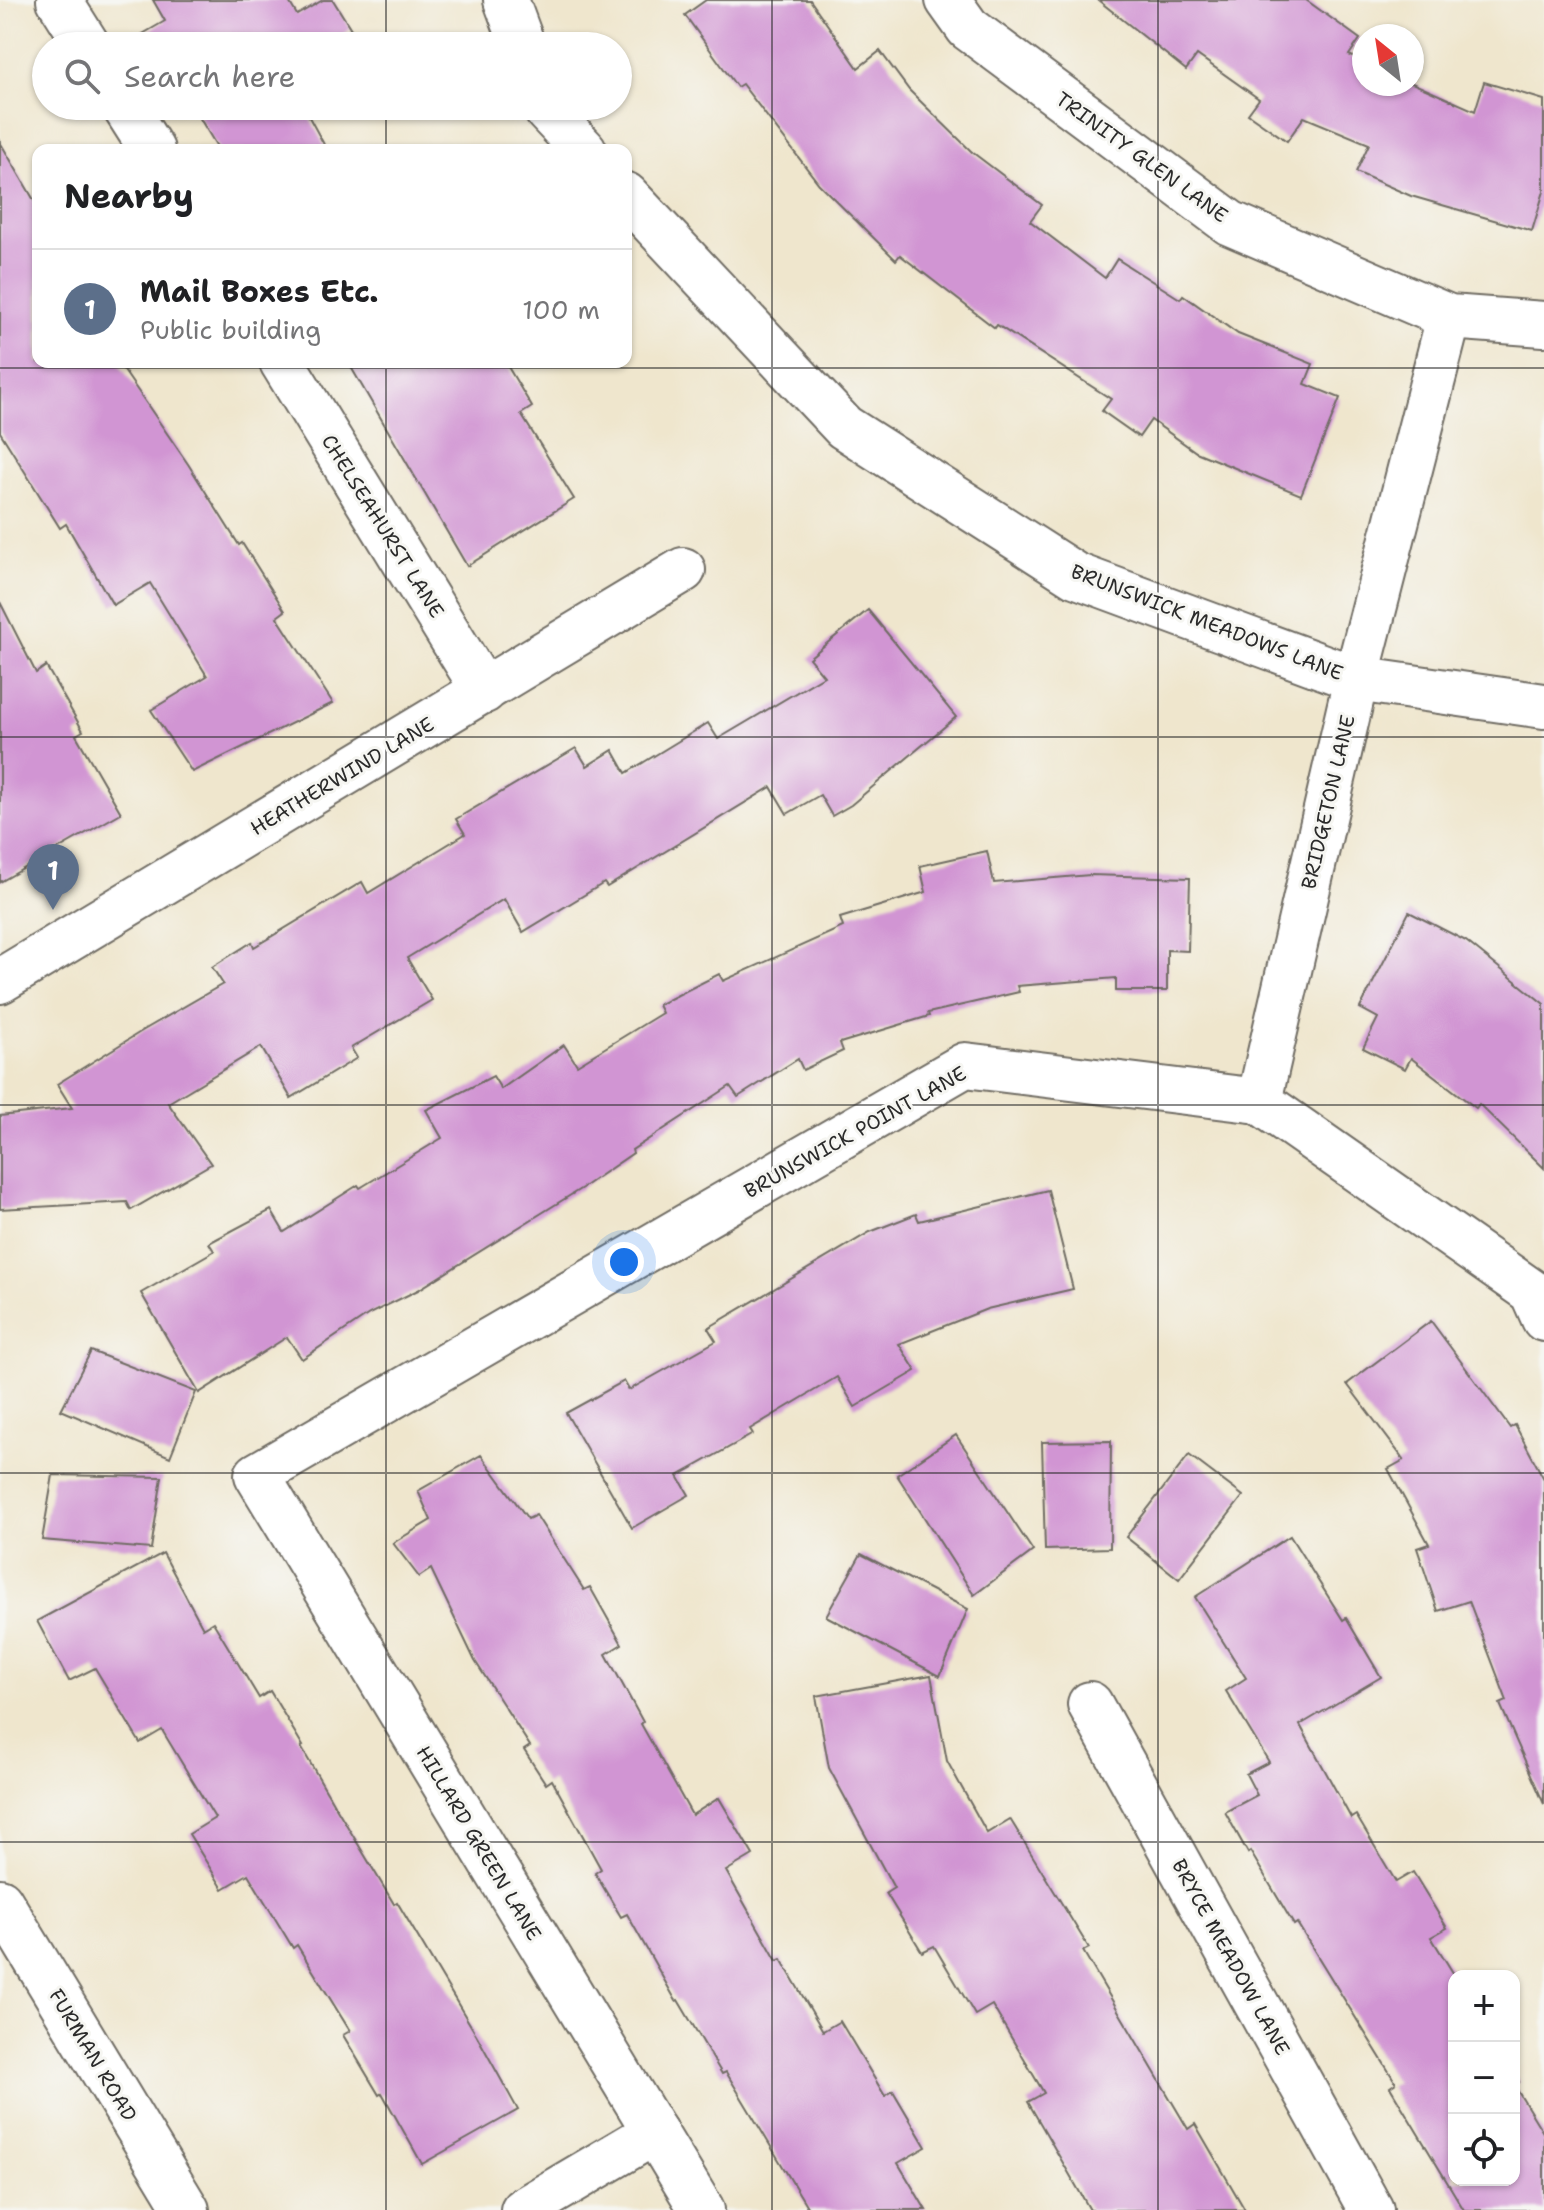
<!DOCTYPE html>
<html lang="en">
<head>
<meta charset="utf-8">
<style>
  body { margin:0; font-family:"Shantell Sans",sans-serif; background:#f2f2f2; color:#202124 }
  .controls { position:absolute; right:24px; bottom:24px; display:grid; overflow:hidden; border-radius:16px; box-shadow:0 2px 6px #0004 }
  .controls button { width:72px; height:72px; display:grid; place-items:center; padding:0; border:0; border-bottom:2px solid #e0e0e0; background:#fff; color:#202124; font:40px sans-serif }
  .compass { position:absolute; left:1352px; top:24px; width:72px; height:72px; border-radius:50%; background:#fff; box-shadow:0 2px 6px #0004; rotate:330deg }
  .you { position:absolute; left:624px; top:1262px; width:28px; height:28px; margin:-20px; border:6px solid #fff; border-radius:50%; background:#1a73e8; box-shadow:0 0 0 12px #1a73e833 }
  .badge { display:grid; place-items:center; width:52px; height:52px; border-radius:50%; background:#d1495b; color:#fff; font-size:26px; font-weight:700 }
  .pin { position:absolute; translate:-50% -66px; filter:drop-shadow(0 2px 4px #0008) }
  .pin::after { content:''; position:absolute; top:42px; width:28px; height:24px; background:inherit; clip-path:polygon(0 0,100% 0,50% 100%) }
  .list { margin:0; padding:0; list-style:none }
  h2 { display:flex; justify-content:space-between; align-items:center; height:104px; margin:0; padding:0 32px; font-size:34px }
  h2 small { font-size:26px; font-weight:400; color:#757577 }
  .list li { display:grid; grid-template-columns:52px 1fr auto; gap:24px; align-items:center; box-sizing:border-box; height:120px; padding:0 32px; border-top:2px solid #e0e0e0 }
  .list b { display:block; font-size:30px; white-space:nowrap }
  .list p { margin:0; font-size:26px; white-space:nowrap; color:#757577 }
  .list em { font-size:26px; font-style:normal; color:#757577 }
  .icon { flex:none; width:44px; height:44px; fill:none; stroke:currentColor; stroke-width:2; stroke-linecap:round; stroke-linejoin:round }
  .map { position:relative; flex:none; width:1544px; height:2210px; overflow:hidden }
  .search { position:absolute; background:#fff; box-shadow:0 2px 6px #0004; left:32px; top:32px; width:600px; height:88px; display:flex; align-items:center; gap:20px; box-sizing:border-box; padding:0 28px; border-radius:44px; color:#757577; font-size:30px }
  .panel { position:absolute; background:#fff; box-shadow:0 2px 6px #0004; left:32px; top:144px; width:600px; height:224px; border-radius:16px }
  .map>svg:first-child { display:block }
</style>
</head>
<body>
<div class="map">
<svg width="1544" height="2210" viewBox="0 0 1544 2210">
  <rect width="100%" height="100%" fill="#f6f6f2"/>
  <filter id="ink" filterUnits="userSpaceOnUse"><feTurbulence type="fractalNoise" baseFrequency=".0125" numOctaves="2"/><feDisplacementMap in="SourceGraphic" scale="16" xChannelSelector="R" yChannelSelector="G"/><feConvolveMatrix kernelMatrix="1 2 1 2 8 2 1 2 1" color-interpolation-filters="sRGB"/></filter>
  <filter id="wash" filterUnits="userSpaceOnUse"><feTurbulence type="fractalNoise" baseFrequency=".006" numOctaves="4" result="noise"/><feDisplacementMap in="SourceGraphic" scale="32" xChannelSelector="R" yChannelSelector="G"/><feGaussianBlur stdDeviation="1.8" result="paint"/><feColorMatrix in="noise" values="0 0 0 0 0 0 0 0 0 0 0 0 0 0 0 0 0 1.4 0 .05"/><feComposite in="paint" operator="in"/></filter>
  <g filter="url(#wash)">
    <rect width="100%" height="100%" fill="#efe6cd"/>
    <g id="blocks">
      <g fill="#d195d3">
        <path d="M 153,0 L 288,0 L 297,15 L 323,0 L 333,0 L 351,29 L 332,40 L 336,46 L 122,46 L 165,21 Z"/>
        <path d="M 706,0 L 810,0 L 858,68 L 880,51 L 909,90 L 972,152 L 1042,205 L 1030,221 L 1105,278 L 1117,259 L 1180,299 L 1183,295 L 1238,334 L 1313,364 L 1305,384 L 1340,398 L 1301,495 L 1196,452 L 1151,420 L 1139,437 L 1102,411 L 1111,399 L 997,325 L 995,328 L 900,255 L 896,260 L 819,184 L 742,84 L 737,87 L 685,15 Z"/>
        <path d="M 1098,0 L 1306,0 L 1360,39 L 1349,55 L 1364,62 L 1364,84 L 1412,83 L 1475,111 L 1484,82 L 1544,100 L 1544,191 L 1532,231 L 1411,196 L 1356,172 L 1369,144 L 1304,117 L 1287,141 L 1248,114 L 1259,99 L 1197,55 L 1186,70 Z"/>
        <path d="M 206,106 L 303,106 L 327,150 L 219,150 L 196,112 Z"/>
        <path d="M 0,142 L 38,207 L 38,362 L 118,362 L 188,464 L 239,545 L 242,543 L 285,611 L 277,617 L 333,703 L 192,772 L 151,710 L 207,676 L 150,583 L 113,605 L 66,524 L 60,528 L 0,432 Z"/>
        <path d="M 348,362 L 505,362 L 532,407 L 521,414 L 574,499 L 467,566 Z"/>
        <path d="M 0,602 L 36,673 L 46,666 L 83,731 L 76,735 L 121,813 L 0,882 Z"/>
        <path d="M 868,610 L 956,717 L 851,805 L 832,816 L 820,795 L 787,814 L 771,787 L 607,887 L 604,883 L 523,932 L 504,899 L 407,958 L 432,1000 L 351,1048 L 357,1058 L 291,1098 L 261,1047 L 168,1103 L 211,1164 L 131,1210 L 127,1202 L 0,1209 L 0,1116 L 72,1108 L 57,1084 L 142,1031 L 223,984 L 212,967 L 252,942 L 254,947 L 362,882 L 368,893 L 465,834 L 456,819 L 576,748 L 587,766 L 613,750 L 626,773 L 708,723 L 718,739 L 824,676 L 809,658 Z"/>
        <path d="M 987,851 L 994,883 L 1090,875 L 1190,878 L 1188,951 L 1167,950 L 1167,991 L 1116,991 L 1116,978 L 1017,986 L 1019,992 L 928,1013 L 929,1016 L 840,1043 L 843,1051 L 803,1070 L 798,1059 L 738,1097 L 730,1086 L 632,1150 L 633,1153 L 582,1188 L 418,1290 L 369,1314 L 302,1359 L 287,1337 L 199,1393 L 141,1293 L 214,1251 L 209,1243 L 271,1210 L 284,1232 L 358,1185 L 360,1188 L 442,1138 L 426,1110 L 493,1076 L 501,1089 L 564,1045 L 577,1065 L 662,1013 L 658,1005 L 719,974 L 723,981 L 843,927 L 840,918 L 926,892 L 920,866 Z"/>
        <path d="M 1409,912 L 1466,941 L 1544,1004 L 1544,1168 L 1479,1104 L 1476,1108 L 1411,1058 L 1405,1069 L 1363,1048 L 1378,1018 L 1360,1008 Z"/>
        <path d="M 1048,1190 L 1073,1289 L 987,1309 L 899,1344 L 916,1371 L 855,1407 L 837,1377 L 750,1429 L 753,1434 L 678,1476 L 689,1495 L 632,1528 L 566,1413 L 624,1381 L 629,1390 L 716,1341 L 708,1328 L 870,1232 L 916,1214 L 919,1221 Z"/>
        <path d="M 1431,1321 L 1510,1428 L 1515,1425 L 1544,1479 L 1544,1804 L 1500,1704 L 1507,1701 L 1469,1601 L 1438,1611 L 1417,1548 L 1429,1544 L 1388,1469 L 1404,1460 L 1347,1384 Z"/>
        <path d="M 91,1351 L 196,1392 L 170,1457 L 61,1410 Z"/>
        <path d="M 956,1435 L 1033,1551 L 974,1595 L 897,1475 Z"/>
        <path d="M 1111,1441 L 1110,1548 L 1045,1550 L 1042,1442 Z"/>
        <path d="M 481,1455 L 528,1519 L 536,1515 L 584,1590 L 590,1587 L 622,1644 L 606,1654 L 643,1722 L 641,1724 L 692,1815 L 719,1798 L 753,1855 L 726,1871 L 777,1961 L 781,1959 L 823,2031 L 840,2021 L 885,2096 L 893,2091 L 926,2147 L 898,2163 L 926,2210 L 809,2210 L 726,2072 L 722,2074 L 678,2000 L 676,2001 L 627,1914 L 621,1917 L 595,1873 L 601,1869 L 552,1780 L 546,1784 L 524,1750 L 530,1746 L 475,1661 L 431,1569 L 419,1577 L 393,1543 L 431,1520 L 418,1491 Z"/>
        <path d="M 1189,1455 L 1243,1496 L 1179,1579 L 1126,1537 Z"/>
        <path d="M 53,1475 L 162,1477 L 151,1549 L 42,1540 Z"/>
        <path d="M 1290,1536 L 1343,1620 L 1346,1618 L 1381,1677 L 1300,1725 L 1351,1818 L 1356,1815 L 1396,1882 L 1413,1872 L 1447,1928 L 1431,1937 L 1455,1976 L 1454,2180 L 1514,2180 L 1514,2074 L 1519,2082 L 1514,2085 L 1544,2134 L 1544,2210 L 1464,2210 L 1390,2087 L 1396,2083 L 1297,1923 L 1294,1925 L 1250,1851 L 1248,1853 L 1225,1812 L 1257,1795 L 1246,1774 L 1269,1762 L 1226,1691 L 1246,1678 L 1195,1597 Z"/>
        <path d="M 163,1553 L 203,1628 L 213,1622 L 259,1698 L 270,1691 L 303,1746 L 301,1747 L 334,1804 L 394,1904 L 397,1902 L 477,2036 L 518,2110 L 422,2164 L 382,2093 L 379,2095 L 343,2035 L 350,2031 L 297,1945 L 293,1948 L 248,1874 L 223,1889 L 189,1834 L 215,1818 L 162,1730 L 140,1743 L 95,1668 L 69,1681 L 37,1621 Z"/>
        <path d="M 861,1554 L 968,1609 L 940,1676 L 826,1616 Z"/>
        <path d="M 931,1675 L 947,1761 L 987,1833 L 1010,1819 L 1089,1948 L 1083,1951 L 1188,2129 L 1195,2124 L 1245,2210 L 1090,2210 L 1028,2102 L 1044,2093 L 992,2005 L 975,2015 L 934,1946 L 922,1952 L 886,1893 L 894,1888 L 829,1768 L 816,1696 Z"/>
      </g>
    </g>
  </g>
  <g filter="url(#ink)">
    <use href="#blocks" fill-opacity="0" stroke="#706c64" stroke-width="2"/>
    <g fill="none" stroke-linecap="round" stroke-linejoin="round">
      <defs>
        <g id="minor">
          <path d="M 59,0 L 88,46"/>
          <path d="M 506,0 L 523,46"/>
          <path d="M 948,0 L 968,28 L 1230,223 L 1449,317 L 1544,324"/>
          <path d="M 124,106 L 152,150"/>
          <path d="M 545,106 L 547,111 L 584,150"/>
          <path d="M 626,195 L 844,427 L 1075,575 L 1356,679 L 1544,706"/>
          <path d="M 282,362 L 484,691"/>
          <path d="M 0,981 L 683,570"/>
          <path d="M 1259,1101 L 1356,679 L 1449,317"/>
          <path d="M 1090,1704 L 1371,2210"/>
          <path d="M 0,1901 L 187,2210"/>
          <path d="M 523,2210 L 655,2132"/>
          <path d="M 702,2210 L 257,1475 L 965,1065 L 1259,1101 L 1532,1292 L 1544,1319"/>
        </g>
      </defs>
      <use href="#minor" stroke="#706c64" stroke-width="48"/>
      <use href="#minor" stroke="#fff" stroke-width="44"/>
    </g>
  </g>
  <path fill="none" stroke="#2b2b2b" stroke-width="2" stroke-opacity="0.55" d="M 386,0 L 386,46M 772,0 L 772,2210M 1158,0 L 1158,2210M 386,106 L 386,150M 386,362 L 386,2210M 0,368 L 1544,368M 0,737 L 1544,737M 0,1105 L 1544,1105M 0,1473 L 1544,1473M 0,1842 L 1544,1842"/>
  <g text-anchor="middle" stroke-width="6" stroke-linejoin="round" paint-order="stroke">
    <g font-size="20" fill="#2b2b2b" stroke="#f6f6f2">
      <text transform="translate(1142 157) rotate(36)" y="7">TRINITY GLEN LANE</text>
      <text transform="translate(383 526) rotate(58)" y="7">CHELSEAHURST LANE</text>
      <text transform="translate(1207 622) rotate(21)" y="7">BRUNSWICK MEADOWS LANE</text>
      <text transform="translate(342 776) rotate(-31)" y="7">HEATHERWIND LANE</text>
      <text transform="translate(1328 802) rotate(-77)" y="7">BRIDGETON LANE</text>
      <text transform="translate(855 1132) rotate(-29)" y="7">BRUNSWICK POINT LANE</text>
      <text transform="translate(479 1843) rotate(59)" y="7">HILLARD GREEN LANE</text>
      <text transform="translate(1231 1957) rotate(61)" y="7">BRYCE MEADOW LANE</text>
      <text transform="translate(93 2055) rotate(59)" y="7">FURMAN ROAD</text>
    </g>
  </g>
</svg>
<div class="controls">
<button>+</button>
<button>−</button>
<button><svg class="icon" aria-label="locate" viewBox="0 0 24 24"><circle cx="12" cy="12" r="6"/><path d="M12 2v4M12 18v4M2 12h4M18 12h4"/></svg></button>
</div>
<svg class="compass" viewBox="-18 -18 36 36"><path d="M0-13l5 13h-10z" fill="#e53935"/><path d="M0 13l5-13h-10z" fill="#757577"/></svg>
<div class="you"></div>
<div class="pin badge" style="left:53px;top:910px;background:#5c6f8a">1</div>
<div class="search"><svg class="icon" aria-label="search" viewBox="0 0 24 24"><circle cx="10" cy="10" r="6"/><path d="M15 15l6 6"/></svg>Search here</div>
<section class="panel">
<h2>Nearby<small></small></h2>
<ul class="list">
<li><span class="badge" style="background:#5c6f8a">1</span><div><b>Mail Boxes Etc.</b><p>Public building</p></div><em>100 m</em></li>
</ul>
</section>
</div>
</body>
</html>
